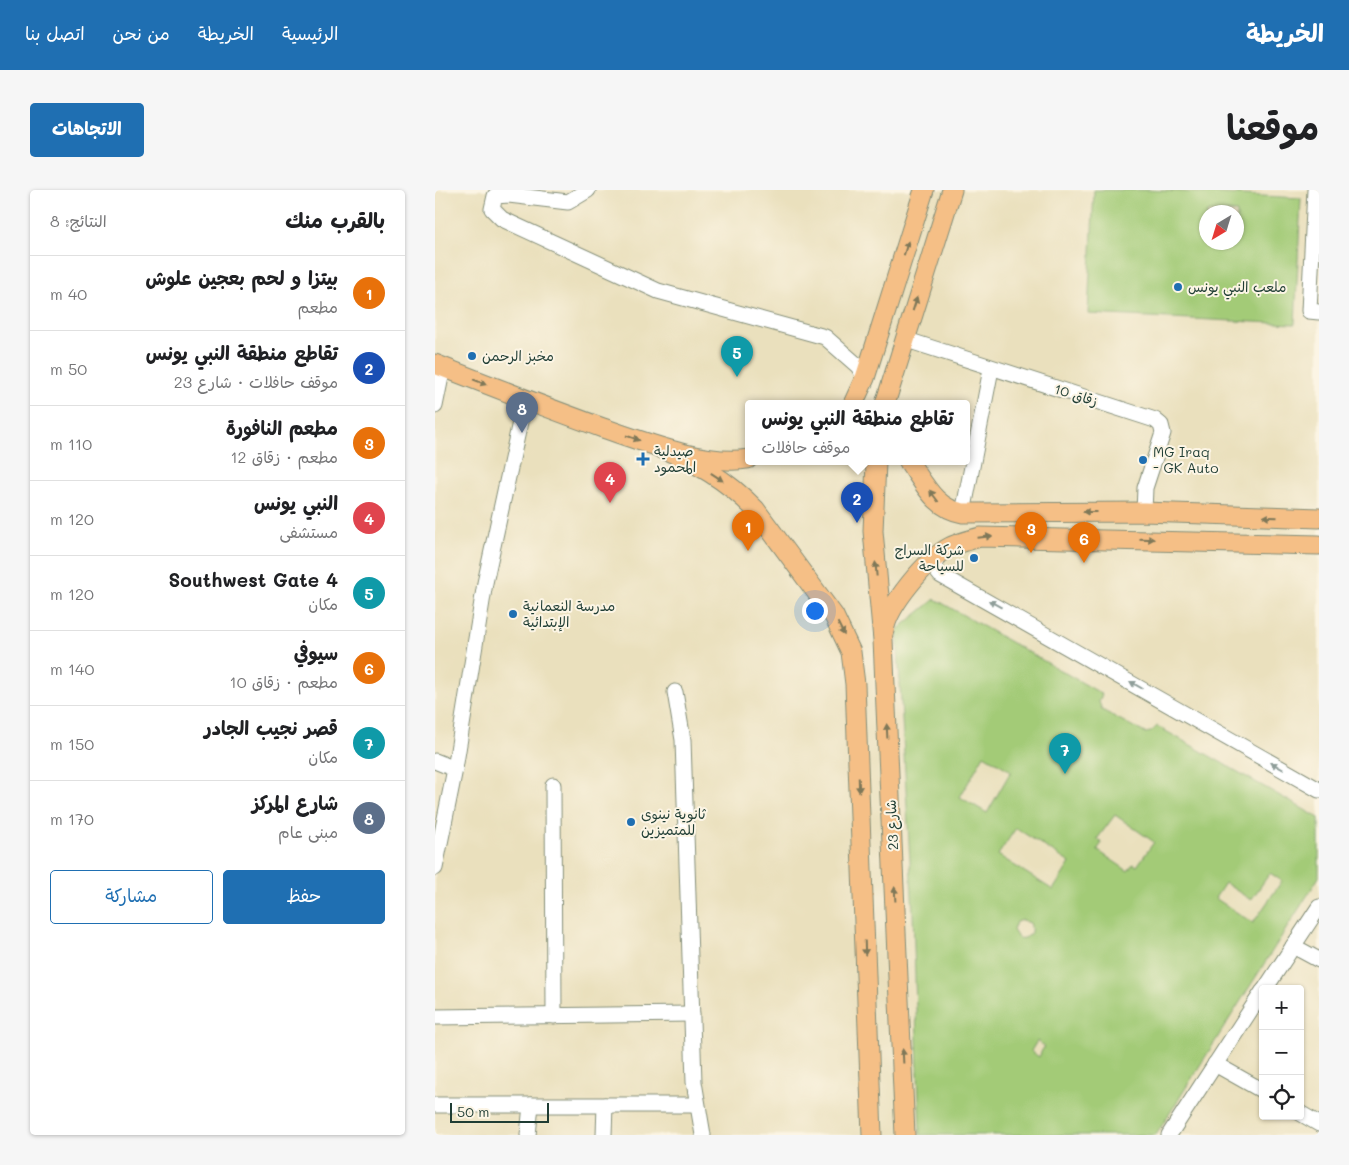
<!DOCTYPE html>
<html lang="ar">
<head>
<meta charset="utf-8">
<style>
  body { margin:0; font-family:Mali,"Playpen Sans Arabic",sans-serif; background:#f6f6f6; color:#202124; direction:rtl }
  .controls { position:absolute; right:15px; bottom:15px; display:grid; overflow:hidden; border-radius:5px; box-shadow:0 1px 4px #0004 }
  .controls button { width:45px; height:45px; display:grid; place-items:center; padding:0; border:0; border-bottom:1px solid #e0e0e0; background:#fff; color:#202124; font:25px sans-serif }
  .compass { position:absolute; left:764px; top:15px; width:45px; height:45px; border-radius:50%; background:#fff; box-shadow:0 1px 4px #0004; rotate:218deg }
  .scale { position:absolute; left:15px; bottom:12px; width:99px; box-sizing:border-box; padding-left:5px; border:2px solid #1f3d34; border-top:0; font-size:14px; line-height:18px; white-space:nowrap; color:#1f3d34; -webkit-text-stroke:4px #fcf5e5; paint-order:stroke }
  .you { position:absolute; left:379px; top:420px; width:18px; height:18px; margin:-12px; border:4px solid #fff; border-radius:50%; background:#1a73e8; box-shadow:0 0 0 8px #1a73e833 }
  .badge { display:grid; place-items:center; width:32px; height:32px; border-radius:50%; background:#1f6fb2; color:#fff; font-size:16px; font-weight:700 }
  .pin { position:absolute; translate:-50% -41px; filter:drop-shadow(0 1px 2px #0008) }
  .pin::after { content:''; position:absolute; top:26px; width:18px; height:15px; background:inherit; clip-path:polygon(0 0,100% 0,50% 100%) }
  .popup { position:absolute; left:310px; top:210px; width:225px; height:65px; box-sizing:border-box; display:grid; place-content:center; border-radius:5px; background:#fff; filter:drop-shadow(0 1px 4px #0005); font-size:16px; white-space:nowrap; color:#757577 }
  .popup b { font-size:19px; color:#202124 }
  .popup::after { content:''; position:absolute; left:50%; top:100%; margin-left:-10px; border:10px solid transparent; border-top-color:#fff }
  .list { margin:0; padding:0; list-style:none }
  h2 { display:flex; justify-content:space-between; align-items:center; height:65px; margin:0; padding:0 20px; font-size:21px }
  h2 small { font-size:16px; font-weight:400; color:#757577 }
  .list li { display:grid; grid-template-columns:32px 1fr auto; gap:15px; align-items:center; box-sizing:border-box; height:75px; padding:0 20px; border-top:1px solid #e0e0e0 }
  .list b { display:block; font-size:19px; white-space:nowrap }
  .list p { margin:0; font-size:16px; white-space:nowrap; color:#757577 }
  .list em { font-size:16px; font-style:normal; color:#757577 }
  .actions { display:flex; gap:10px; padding:15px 20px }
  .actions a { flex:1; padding:11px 0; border:1px solid #1f6fb2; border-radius:5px; text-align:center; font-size:18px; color:#1f6fb2 }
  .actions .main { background:#1f6fb2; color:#fff }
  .icon { flex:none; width:28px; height:28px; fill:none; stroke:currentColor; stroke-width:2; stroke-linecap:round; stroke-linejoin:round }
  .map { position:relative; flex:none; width:884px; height:945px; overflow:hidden; direction:ltr; border-radius:5px }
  header { display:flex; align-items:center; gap:30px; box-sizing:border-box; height:70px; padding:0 25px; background:#1f6fb2; color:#fff }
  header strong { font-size:24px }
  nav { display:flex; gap:28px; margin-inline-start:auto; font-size:18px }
  .intro { display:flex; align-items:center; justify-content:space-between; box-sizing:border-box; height:120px; padding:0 30px }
  h1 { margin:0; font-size:35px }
  .button { padding:12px 22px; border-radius:5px; background:#1f6fb2; color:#fff; font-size:18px; font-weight:700 }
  main { display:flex; gap:30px; padding:0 30px }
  aside { flex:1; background:#fff; border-radius:5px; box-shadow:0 1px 4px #0004 }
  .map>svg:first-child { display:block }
</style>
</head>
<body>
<header>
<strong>الخريطة</strong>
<nav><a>الرئيسية</a><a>الخريطة</a><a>من نحن</a><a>اتصل بنا</a></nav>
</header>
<div class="intro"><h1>موقعنا</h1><a class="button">الاتجاهات</a></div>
<main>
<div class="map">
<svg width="884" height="945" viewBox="0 0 884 945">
  <rect width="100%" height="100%" fill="#fcf5e5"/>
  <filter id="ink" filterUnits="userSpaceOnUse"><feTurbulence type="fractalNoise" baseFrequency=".02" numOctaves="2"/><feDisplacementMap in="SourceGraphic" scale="10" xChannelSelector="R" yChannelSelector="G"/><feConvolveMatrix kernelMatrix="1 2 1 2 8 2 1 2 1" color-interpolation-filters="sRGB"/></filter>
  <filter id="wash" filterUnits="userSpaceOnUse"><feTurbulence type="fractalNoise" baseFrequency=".0096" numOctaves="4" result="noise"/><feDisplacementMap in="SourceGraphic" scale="20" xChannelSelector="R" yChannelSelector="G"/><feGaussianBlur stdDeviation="1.12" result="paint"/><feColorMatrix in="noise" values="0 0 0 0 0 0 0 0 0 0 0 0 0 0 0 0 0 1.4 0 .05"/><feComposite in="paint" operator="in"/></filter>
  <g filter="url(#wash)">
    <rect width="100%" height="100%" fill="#eae0bd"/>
    <g fill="#a3cb77" stroke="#618456" fill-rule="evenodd">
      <path d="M 659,0 L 713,0 L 866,8 L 860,134 L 653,124 ZM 772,22 L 802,22 L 802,52 L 772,52 Z"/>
      <path d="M 500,409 L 667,504 L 664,512 L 667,520 L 710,543 L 716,542 L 722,536 L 884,628 L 884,687 L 721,945 L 485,945 L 478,724 L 462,440 ZM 549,565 L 576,581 L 552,623 L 525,607 ZM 680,625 L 719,652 L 702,676 L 698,674 L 693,681 L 662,660 L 667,653 L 662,649 ZM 581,638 L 635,673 L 618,700 L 563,665 ZM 835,683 L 847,691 L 818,733 L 780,708 L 790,693 L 816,710 ZM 587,730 L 595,733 C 599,743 593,750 583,748 L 578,740 L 581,732 ZM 602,851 L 609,856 L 604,867 L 596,861 Z"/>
    </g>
  </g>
  <g filter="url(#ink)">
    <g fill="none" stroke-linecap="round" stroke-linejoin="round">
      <defs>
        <g id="minor">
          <path d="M 153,0 L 133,12 L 74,5 L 60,6 L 57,19 L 67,29 L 223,101 L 390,147 L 423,176 L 430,188"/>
          <path d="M 880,0 L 874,121 L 884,122"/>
          <path d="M 469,149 L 720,230 L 726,235 L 728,243 L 710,298 L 709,322"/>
          <path d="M 0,216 L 8,177"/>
          <path d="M 528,323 L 556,179"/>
          <path d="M 505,365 L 499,377 L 505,385 L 884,600"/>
          <path d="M 240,502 L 248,550 L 259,892 L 268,945"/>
          <path d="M 0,571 L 20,579"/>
          <path d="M 118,595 L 119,826"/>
          <path d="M 0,678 L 20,579 L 50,393 L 90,209"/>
          <path d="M 858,756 L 884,770"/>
          <path d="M 830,799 L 884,717"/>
          <path d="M 0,827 L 257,824"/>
          <path d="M 780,874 L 828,901"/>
          <path d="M 0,915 L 261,915"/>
          <path d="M 865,923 L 884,934"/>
          <path d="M 93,945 L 96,915"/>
          <path d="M 169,945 L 170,915"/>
          <path d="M 734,945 L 828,801"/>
        </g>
        <g id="major">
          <path d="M 0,174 C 56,196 112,218 168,238 C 209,252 271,276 313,269"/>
          <path d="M 418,214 L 430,188 L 489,0"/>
          <path d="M 450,214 L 517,0"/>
          <path d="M 223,257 C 261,272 292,290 320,319 L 399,426 L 416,462 L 420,494 L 437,945"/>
          <path d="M 441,272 L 438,341 L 448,450 L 470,945"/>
          <path d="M 474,272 C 489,293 500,319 528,323 L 709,322 L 884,328"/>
          <path d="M 449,441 C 453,415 492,369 515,357 C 525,352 535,350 545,347 L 884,355"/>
        </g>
      </defs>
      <use href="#minor" stroke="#848e78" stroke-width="17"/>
      <use href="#major" stroke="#848e78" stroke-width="21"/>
      <use href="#minor" stroke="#fff" stroke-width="15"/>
      <use href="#major" stroke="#f5bf86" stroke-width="19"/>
    </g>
    <defs><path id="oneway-solid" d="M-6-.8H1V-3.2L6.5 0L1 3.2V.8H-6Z" transform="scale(1.25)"/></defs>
    <g fill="#7f7859">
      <use href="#oneway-solid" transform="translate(471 58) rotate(-73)"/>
      <use href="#oneway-solid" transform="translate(480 114) rotate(-72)"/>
      <use href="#oneway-solid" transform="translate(45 192) rotate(21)"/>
      <use href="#oneway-solid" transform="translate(198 248) rotate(19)"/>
      <use href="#oneway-solid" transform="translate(282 287) rotate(34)"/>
      <use href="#oneway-solid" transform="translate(499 306) rotate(-127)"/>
      <use href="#oneway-solid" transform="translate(655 322) rotate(180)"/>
      <use href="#oneway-solid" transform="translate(835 327) rotate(-178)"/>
      <use href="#oneway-solid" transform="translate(550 347) rotate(-6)"/>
      <use href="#oneway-solid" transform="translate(712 349) rotate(1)"/>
      <use href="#oneway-solid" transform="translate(441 379) rotate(-95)"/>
      <use href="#oneway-solid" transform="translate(406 439) rotate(63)"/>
      <use href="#oneway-solid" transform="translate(452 541) rotate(-93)"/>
      <use href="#oneway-solid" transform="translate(424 595) rotate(88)"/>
      <use href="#oneway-solid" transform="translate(460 704) rotate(-93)"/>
      <use href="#oneway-solid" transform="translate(430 758) rotate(88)"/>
      <use href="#oneway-solid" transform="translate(468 866) rotate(-93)"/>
    </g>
    <g fill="#8f9e9a">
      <use href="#oneway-solid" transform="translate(560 414) rotate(-151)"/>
      <use href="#oneway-solid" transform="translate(701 495) rotate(-150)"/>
      <use href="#oneway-solid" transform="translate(842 576) rotate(-150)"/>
    </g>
  </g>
  <g fill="#1f6fb2" stroke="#fcf5e5" stroke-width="2">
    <circle cx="743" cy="97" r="5"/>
    <circle cx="37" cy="166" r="5"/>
    <path d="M205.5 261.5h5v5h5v5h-5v5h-5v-5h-5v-5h5z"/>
    <circle cx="708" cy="270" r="5"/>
    <circle cx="539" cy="368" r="5"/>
    <circle cx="78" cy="424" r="5"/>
    <circle cx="196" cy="632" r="5"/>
  </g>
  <g text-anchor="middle" stroke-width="4" stroke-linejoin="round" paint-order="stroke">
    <g font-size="14" fill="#1f3d34" stroke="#fcf5e5" text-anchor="start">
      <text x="753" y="102">ملعب النبي يونس</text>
      <text x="47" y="171">مخبز الرحمن</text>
      <text x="219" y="266">صيدلية<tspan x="219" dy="16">المحمود</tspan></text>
      <text x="718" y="267">MG Iraq<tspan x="718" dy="16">- GK Auto</tspan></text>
      <text x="529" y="365" text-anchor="end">شركة السراج<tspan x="529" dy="16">للسياحة</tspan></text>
      <text x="88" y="421">مدرسة النعمانية<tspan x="88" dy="16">الإبتدائية</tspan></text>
      <text x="206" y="629">ثانوية نينوى<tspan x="206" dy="16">للمتميزين</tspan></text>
    </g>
    <g font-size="14" fill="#1f3d34" stroke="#fcf5e5">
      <text transform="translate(641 205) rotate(17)" y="5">زقاق 10</text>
      <text transform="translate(457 635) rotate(-93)" y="5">شارع 23</text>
    </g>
  </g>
</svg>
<div class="controls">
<button>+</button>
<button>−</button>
<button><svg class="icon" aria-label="locate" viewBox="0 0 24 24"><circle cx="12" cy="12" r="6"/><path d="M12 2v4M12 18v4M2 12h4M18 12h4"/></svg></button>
</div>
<svg class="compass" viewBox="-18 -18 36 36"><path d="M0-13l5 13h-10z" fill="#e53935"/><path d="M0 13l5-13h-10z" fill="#757577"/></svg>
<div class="scale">50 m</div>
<div class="you"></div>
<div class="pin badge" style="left:313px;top:361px;background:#e8710a">1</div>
<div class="pin badge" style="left:422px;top:333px;background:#1a4fb4">2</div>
<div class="popup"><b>تقاطع منطقة النبي يونس</b>موقف حافلات</div>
<div class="pin badge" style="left:596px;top:363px;background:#e8710a">3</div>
<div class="pin badge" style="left:175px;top:313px;background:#e0444e">4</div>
<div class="pin badge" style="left:302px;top:187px;background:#0f9aa8">5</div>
<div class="pin badge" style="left:649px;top:373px;background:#e8710a">6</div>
<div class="pin badge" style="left:630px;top:584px;background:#0f9aa8">7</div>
<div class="pin badge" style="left:87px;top:243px;background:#5c6f8a">8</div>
</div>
<aside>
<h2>بالقرب منك<small>النتائج: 8</small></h2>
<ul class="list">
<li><span class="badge" style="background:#e8710a">1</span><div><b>بيتزا و لحم بعجين علوش</b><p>مطعم</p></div><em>40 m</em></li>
<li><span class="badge" style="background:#1a4fb4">2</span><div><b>تقاطع منطقة النبي يونس</b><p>موقف حافلات · شارع 23</p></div><em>50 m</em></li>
<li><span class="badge" style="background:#e8710a">3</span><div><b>مطعم النافورة</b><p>مطعم · زقاق 12</p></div><em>110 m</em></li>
<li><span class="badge" style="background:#e0444e">4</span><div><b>النبي يونس</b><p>مستشفى</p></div><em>120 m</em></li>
<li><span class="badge" style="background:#0f9aa8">5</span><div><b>Southwest Gate 4</b><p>مكان</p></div><em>120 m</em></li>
<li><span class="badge" style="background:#e8710a">6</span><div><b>سيوفي</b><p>مطعم · زقاق 10</p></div><em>140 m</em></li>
<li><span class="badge" style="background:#0f9aa8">7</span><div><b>قصر نجيب الجادر</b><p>مكان</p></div><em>150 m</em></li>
<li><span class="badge" style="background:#5c6f8a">8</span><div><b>شارع المركز</b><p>مبنى عام</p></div><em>170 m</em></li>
</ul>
<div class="actions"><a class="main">حفظ</a><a>مشاركة</a></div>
</aside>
</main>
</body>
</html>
